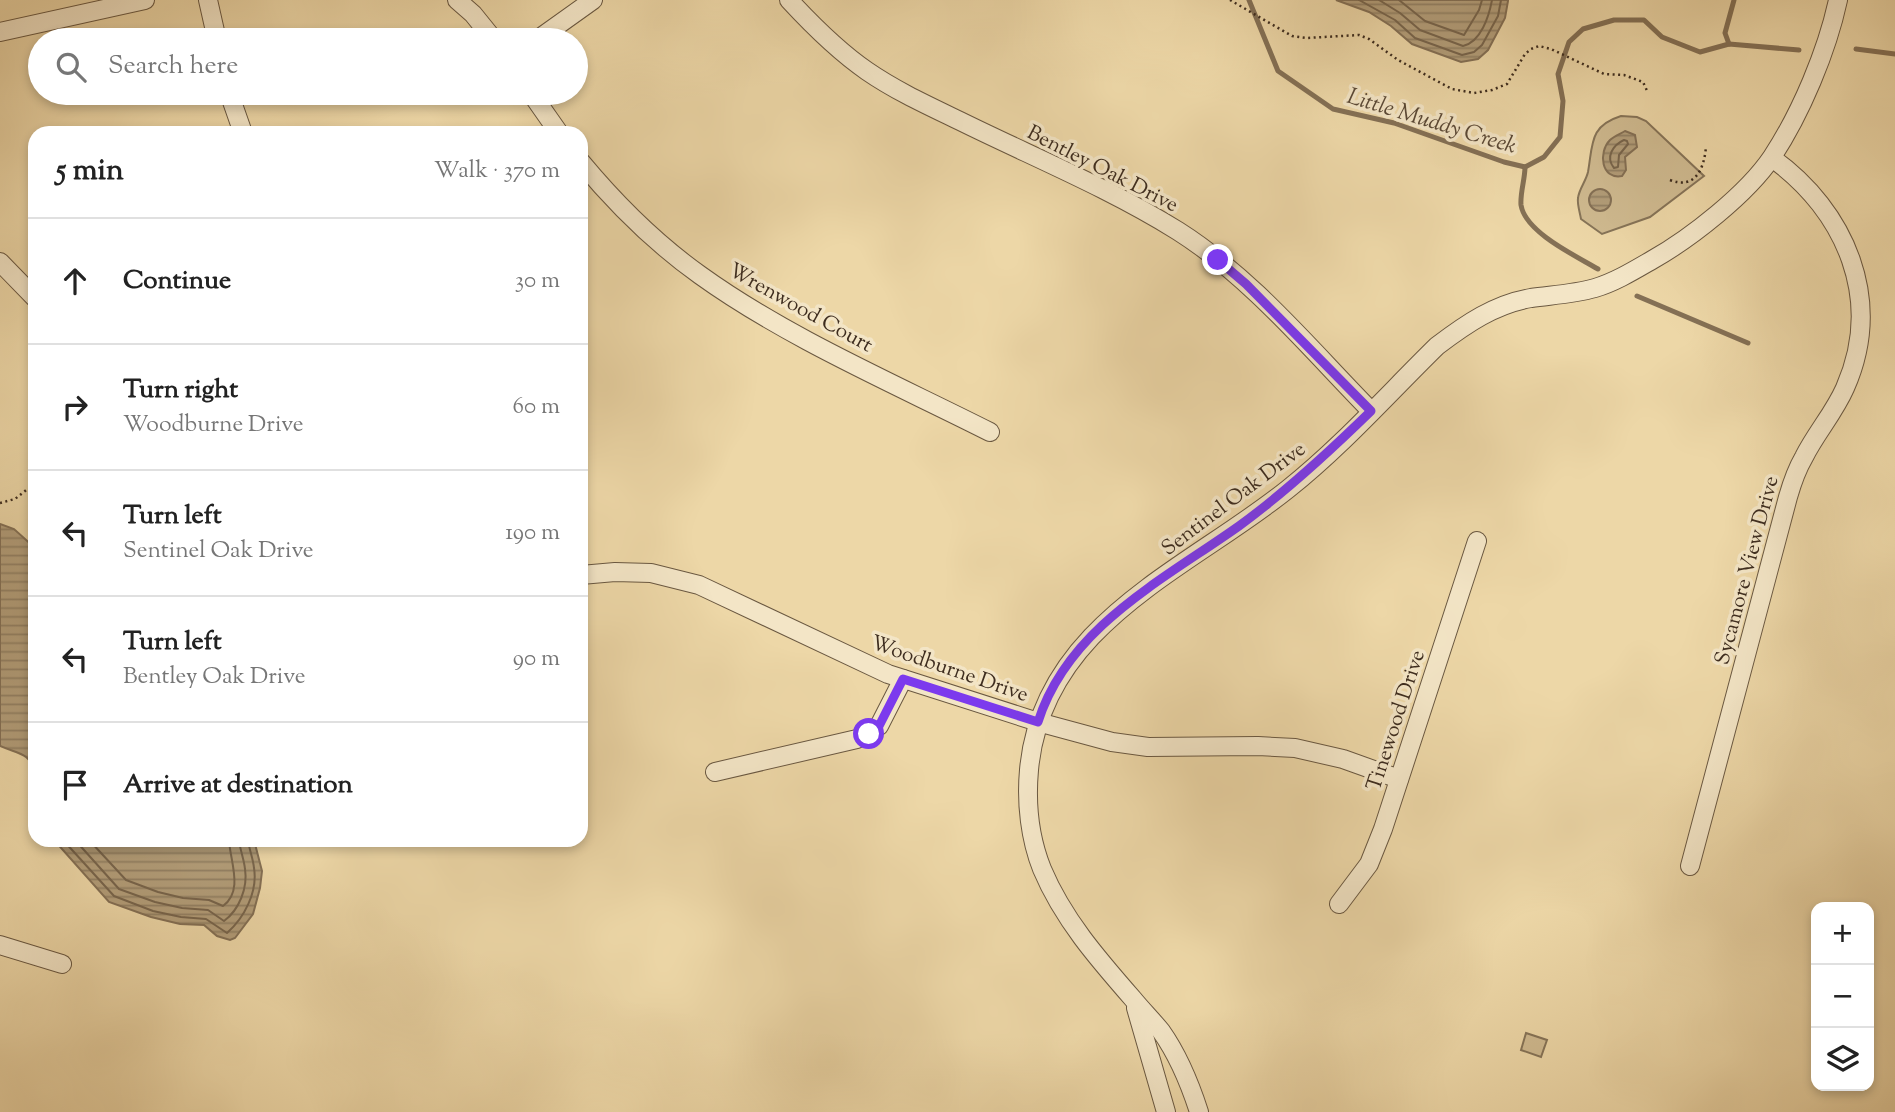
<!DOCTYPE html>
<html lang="en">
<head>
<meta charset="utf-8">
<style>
  body { margin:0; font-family:"Sorts Mill Goudy",serif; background:#f6f6f6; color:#222 }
  .controls { position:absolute; right:21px; bottom:21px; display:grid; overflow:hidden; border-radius:14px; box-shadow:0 4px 10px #0003 }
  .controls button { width:63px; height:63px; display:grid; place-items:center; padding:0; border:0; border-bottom:2px solid #e0e0e0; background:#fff; color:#222; font:35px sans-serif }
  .stop { position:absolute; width:21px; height:21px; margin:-16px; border:5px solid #7c3aed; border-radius:50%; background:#fff }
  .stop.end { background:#7c3aed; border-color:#fff; box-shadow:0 2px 7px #0008 }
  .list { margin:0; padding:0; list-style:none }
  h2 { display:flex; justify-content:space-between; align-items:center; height:91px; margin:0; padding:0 28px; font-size:30px }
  h2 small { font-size:23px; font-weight:400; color:#767676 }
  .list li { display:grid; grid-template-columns:46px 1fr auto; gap:21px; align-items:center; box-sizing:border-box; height:126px; padding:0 28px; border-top:2px solid #e0e0e0 }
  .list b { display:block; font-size:26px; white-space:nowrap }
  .list p { margin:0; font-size:23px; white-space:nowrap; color:#767676 }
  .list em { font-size:23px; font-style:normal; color:#767676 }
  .icon { flex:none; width:38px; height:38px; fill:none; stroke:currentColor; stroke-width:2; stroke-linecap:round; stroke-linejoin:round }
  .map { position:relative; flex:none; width:1895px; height:1112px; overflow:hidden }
  .search { position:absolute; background:#fff; box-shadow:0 4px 10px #0003; left:28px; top:28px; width:560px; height:77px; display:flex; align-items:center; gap:18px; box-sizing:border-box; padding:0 24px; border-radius:38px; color:#767676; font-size:26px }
  .panel { position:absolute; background:#fff; box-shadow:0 4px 10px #0003; left:28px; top:126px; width:560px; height:721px; border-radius:21px }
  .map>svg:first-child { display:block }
</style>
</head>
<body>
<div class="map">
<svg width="1895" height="1112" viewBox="0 0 1895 1112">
  <defs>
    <pattern id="forest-crowns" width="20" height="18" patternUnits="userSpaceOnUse" patternTransform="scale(1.75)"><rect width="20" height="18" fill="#cfba90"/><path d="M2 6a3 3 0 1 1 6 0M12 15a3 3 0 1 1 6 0" fill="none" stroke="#a99875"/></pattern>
    <pattern id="water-rules" width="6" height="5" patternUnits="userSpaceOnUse" patternTransform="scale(1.75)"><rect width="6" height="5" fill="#b29d79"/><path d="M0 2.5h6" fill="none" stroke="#928063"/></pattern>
  </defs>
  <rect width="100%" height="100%" fill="#edd7a7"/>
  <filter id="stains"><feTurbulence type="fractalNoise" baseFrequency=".00286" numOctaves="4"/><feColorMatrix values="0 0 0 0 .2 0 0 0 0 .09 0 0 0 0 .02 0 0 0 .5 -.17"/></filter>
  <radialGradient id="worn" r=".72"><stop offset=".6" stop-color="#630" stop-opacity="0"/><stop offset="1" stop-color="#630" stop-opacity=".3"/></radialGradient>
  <path fill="url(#forest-crowns)" stroke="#867458" stroke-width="2" d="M 1526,1033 L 1547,1040 L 1541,1057 L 1521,1050 Z"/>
  <path fill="#cfba90" stroke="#867458" stroke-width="2" d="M 1621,116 L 1637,117 L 1646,121 L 1704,176 L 1650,217 L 1602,234 L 1581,219 C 1580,213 1577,204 1578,198 C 1579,189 1586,181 1588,172 C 1593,144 1589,126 1621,116 Z"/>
  <g fill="url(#water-rules)" stroke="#847055" stroke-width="2">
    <path d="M 1336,0 L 1508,0 L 1508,1 L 1505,18 L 1488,50 L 1478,59 L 1461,62 L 1412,44 L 1391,26 L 1369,12 Z"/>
    <path d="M 1625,131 L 1635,135 L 1637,147 L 1625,157 L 1626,170 L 1622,176 C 1601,180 1598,152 1610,140 C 1614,136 1620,134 1625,131 Z"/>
    <circle cx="1600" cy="200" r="11"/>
    <path d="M 0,524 L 14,529 L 35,548 L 35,773 C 30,752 18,754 0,746 Z"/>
    <path d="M 54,840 L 254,840 L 262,871 L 260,888 L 253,914 L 235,938 L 230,940 L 217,936 L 204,925 L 180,924 L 151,917 L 109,902 Z"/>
  </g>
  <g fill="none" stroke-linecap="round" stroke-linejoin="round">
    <g stroke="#78654c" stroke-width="2">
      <path d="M 1359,0 L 1395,20 L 1415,38 L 1462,55 L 1474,52 L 1482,45 L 1498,16 L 1501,0"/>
      <path d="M 1379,0 L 1400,13 L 1420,30 L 1463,46 C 1481,42 1489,16 1492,0"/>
      <path d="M 1399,0 L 1425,21 L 1464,35 L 1479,10 L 1482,0"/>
      <path d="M 1624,140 L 1627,141 L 1628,144 L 1619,155 L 1618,167 L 1614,168 C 1605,157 1613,145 1624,140 Z"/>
      <path d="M 63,840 L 114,896 L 153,911 L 181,917 L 206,919 L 227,933 C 244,918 258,892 254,868 C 253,858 249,849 248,840"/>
      <path d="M 75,840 L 119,889 L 155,902 L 182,908 L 208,910 L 224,921 C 239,910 248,888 245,869 C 244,859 240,850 239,840"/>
      <path d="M 89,840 L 126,880 L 158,892 L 183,898 L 209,900 L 223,906 C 244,891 230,861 229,840"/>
    </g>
    <g stroke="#847055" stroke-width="5">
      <path d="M 1249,0 L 1278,71 L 1333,109 L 1394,123 L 1504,162 L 1525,167 L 1544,157 L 1560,137 L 1563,101 L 1558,74 L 1569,42 L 1583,29 L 1614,20 L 1644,20 L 1662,37 L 1700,52 L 1729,44 L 1799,50"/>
      <path d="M 1729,44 L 1725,33 L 1734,0"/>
      <path d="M 1856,49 L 1895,54"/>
      <path d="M 1525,167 C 1525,179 1520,193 1521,205 C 1525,232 1576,256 1598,269"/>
      <path d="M 1637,296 L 1748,343"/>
    </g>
    <defs>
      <g id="minor">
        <path d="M 208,0 L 217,40"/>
        <path d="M 457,0 L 473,14 L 494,40"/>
        <path d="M 789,0 C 813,26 838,51 867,71 C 896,91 929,106 960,121 C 1033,157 1109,188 1178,231 C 1252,278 1310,349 1371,411"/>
        <path d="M 0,32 L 145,0"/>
        <path d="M 537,40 L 593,0"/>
        <path d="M 229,93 L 243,133"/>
        <path d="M 531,93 L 559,133"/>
        <path d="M 581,162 C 616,204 655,243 700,275 C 786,337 895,384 990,432"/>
        <path d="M 0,262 L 35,298"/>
        <path d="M 581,575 L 615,572 L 651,573 L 699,585 L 888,674 L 1038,722 L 1112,742 L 1148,747 L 1258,746 L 1295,748 L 1343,759 L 1399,779"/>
        <path d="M 715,772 L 857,739 L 879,726 L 903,679"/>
        <path d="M 1690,866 L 1788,497 C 1792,483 1797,469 1804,457 C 1816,433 1834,413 1845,388 C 1884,300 1846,211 1772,158"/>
        <path d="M 1339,904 L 1369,864 L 1383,829 L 1477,541"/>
        <path d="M 0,945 L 62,964"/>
        <path d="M 1136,1008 L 1166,1112"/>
        <path d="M 1199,1112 C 1190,1084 1178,1055 1161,1031 C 1152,1020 1142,1010 1133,999 C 1098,959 1063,919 1042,869 C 1030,839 1026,803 1029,770 C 1042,624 1187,570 1288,489 C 1342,446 1388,394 1437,346 C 1466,324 1495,304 1531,298 C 1552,295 1574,294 1595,288 C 1615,282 1633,271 1652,260 C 1691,238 1747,194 1772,157 C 1801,113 1827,51 1838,0"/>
      </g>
    </defs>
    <use href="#minor" stroke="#6a5841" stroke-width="20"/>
    <g stroke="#3e2d1f" stroke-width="2.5" stroke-dasharray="2 3.5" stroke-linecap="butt">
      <path d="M 1230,0 L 1292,36 L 1306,38 L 1359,35 L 1369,39 L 1398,60 L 1452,89 L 1474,93 L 1492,90 L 1507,84 L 1525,54 L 1531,49 L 1539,46 L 1551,49 L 1604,74 L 1624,75 L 1643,82 L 1648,93"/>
      <path d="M 1670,180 C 1696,190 1704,168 1706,147"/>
      <path d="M 0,503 L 15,499 L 35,483"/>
    </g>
    <use href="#minor" stroke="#f3e5c6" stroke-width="18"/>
  </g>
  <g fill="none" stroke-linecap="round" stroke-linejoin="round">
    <path stroke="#7c3aed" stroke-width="9" d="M 869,734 L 879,726 L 903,679 L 1038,722 C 1068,627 1163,580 1239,526 C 1287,491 1329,452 1371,411 L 1246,284 L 1218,260"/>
  </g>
  <g text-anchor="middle" stroke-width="7" stroke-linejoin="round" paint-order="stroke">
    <g font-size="21" fill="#3e2d1f" stroke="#f3e5c6">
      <text transform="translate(1103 168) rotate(27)" y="7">Bentley Oak Drive</text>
      <text transform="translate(801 307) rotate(29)" y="7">Wrenwood Court</text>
      <text transform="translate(1233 498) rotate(-37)" y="7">Sentinel Oak Drive</text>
      <text transform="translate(1746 570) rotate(-75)" y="7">Sycamore View Drive</text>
      <text transform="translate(950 668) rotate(19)" y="7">Woodburne Drive</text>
      <text transform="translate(1395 720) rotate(-72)" y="7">Tinewood Drive</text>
    </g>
    <g font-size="23" font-style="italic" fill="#5b4936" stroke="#f3e5c6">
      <text transform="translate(1432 120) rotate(17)" y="8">Little Muddy Creek</text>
    </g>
  </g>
  <rect width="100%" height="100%" filter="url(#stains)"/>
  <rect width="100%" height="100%" fill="url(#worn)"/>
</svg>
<div class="controls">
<button>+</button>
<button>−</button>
<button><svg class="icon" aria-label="layers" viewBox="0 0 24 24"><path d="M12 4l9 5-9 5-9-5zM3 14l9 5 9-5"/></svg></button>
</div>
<div class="stop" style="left:869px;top:734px"></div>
<div class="stop end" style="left:1218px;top:260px"></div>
<div class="search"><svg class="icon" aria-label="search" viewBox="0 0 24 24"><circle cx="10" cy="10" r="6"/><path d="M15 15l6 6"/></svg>Search here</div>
<section class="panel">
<h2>5 min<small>Walk · 370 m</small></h2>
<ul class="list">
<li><svg class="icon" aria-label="ahead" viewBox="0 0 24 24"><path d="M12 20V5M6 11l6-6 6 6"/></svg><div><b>Continue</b></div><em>30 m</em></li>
<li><svg class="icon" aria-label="right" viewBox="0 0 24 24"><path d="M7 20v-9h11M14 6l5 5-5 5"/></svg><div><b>Turn right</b><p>Woodburne Drive</p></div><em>60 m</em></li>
<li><svg class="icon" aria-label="left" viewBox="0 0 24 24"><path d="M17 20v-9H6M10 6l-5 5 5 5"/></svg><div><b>Turn left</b><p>Sentinel Oak Drive</p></div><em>190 m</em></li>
<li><svg class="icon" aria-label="left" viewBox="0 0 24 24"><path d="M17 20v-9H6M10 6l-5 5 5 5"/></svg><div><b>Turn left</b><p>Bentley Oak Drive</p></div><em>90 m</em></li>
<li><svg class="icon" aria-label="arrive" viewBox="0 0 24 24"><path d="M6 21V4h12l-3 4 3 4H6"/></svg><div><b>Arrive at destination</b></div></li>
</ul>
</section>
</div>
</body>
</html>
